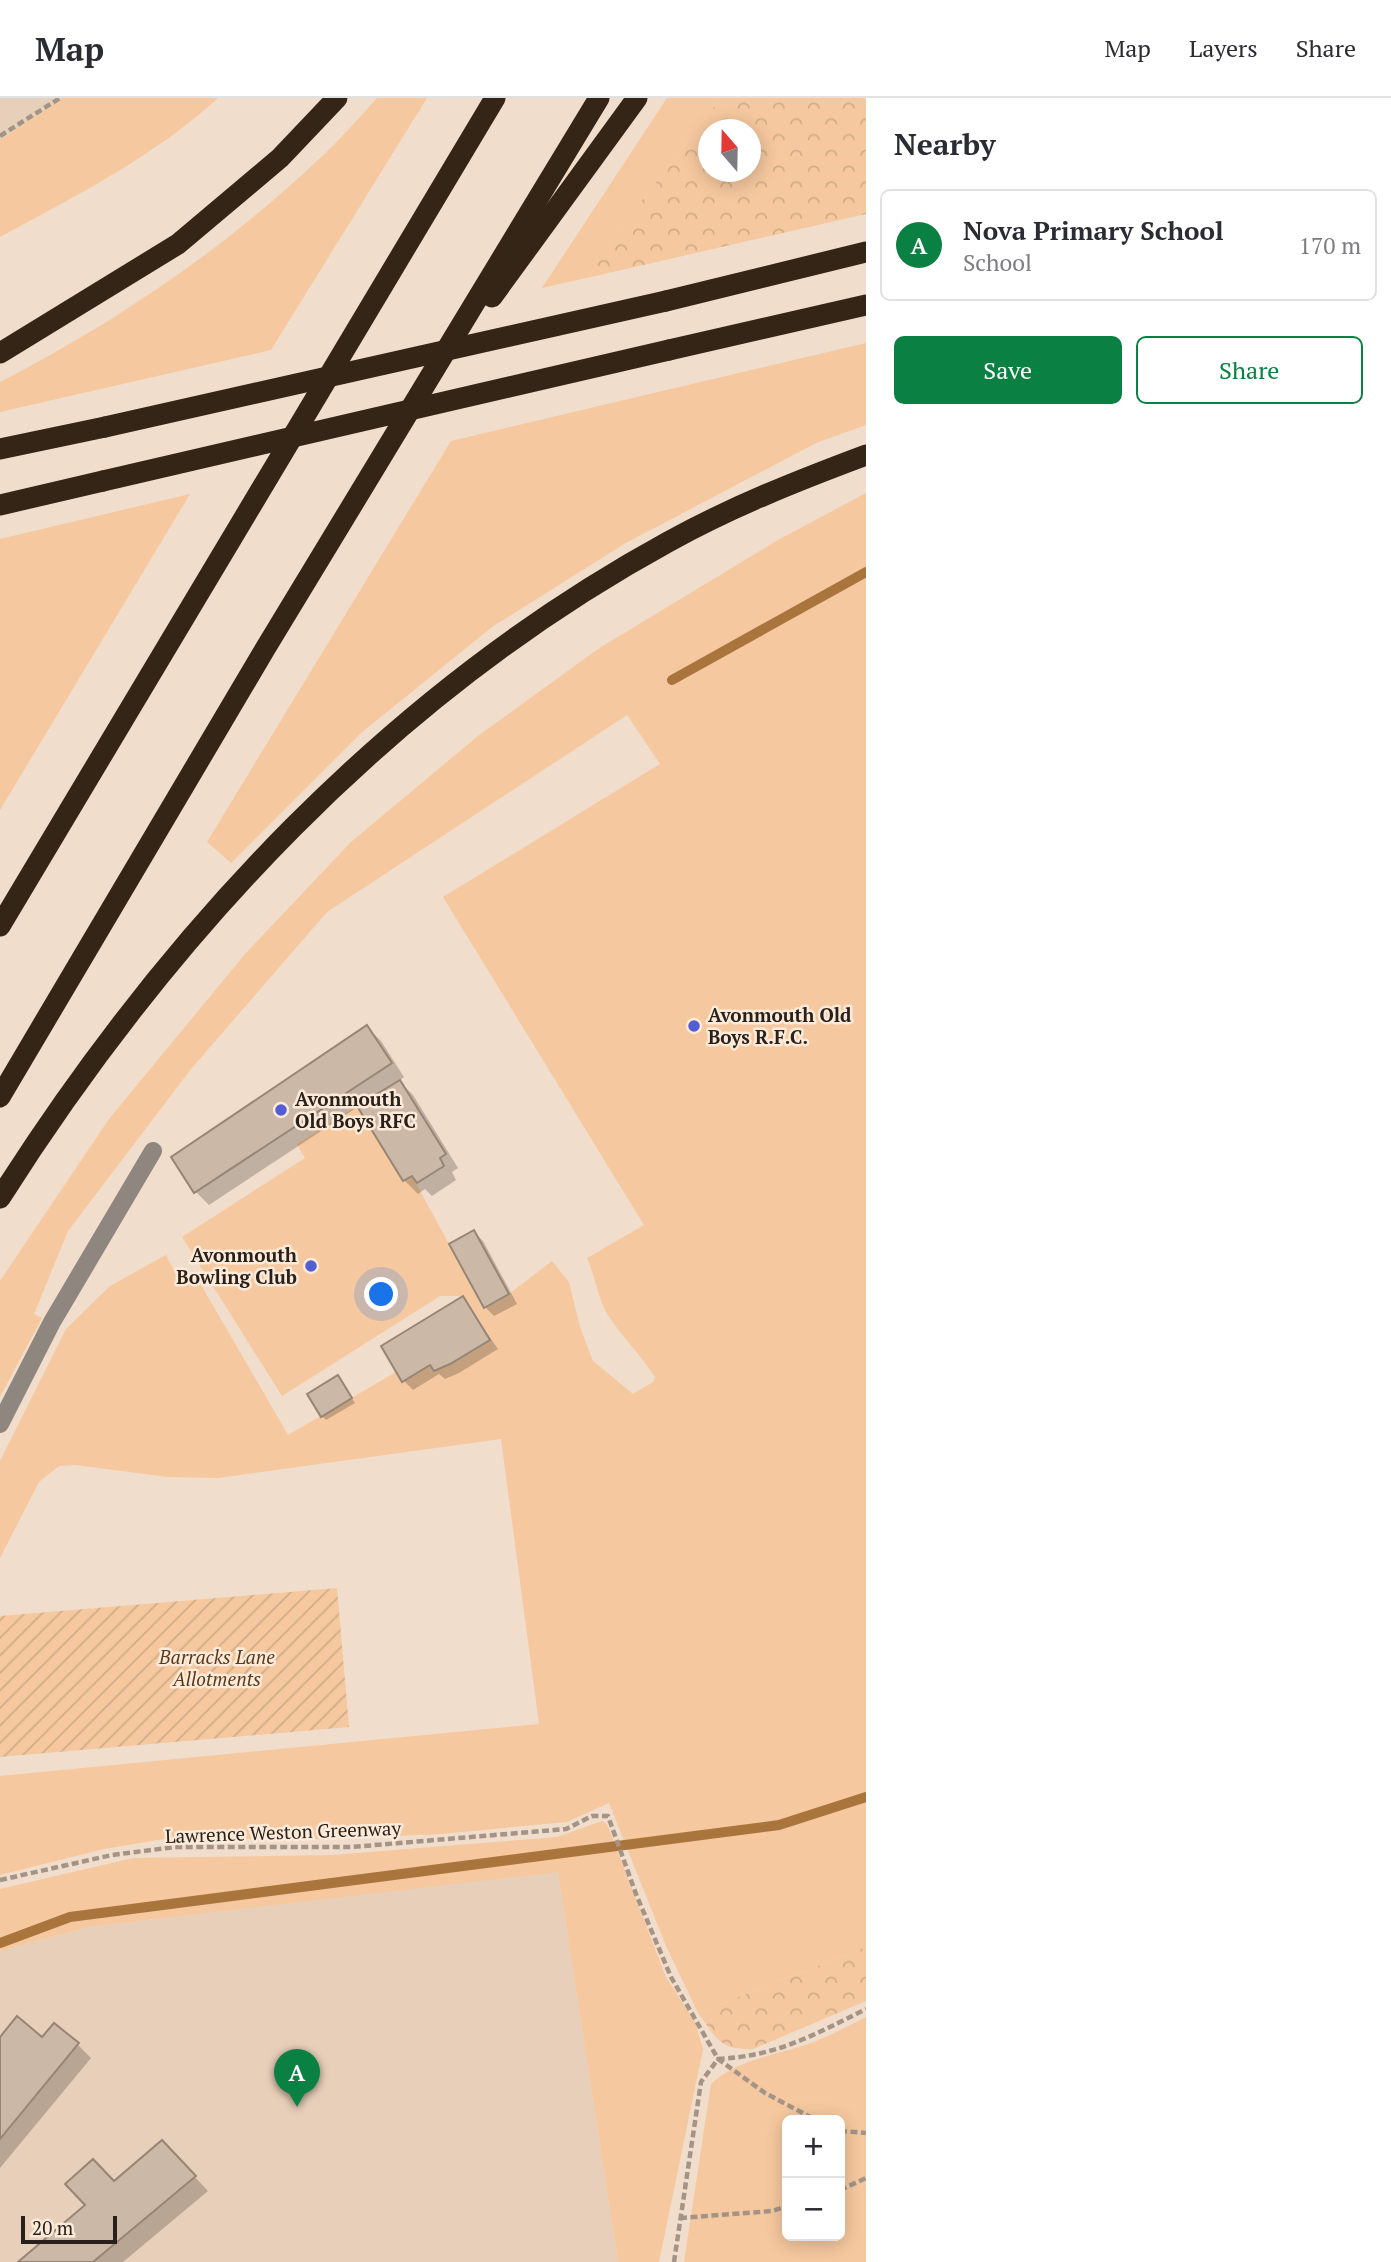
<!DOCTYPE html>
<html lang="en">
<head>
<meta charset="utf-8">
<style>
  body { margin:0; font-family:"PT Serif",serif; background:#f7f7f7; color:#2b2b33 }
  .controls { position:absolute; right:21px; bottom:21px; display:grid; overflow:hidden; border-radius:10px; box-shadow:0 4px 18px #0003 }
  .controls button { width:63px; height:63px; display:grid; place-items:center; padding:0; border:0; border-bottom:2px solid #e1e1e2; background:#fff; color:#2b2b33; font:35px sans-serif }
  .compass { position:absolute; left:698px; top:21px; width:63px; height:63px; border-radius:50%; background:#fff; box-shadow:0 4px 18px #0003; rotate:340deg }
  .scale { position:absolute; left:21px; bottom:18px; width:96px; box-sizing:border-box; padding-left:7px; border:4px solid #28211b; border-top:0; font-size:19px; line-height:24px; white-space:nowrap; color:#28211b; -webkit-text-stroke:5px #feead8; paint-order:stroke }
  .you { position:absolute; left:382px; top:1197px; width:24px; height:24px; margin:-18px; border:5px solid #fff; border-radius:50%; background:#1a73e8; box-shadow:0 0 0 10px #1a73e833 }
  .badge { display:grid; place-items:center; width:46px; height:46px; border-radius:50%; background:#0b8043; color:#fff; font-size:23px; font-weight:700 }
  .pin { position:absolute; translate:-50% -58px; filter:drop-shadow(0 2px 4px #0008) }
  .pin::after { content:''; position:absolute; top:37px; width:24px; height:21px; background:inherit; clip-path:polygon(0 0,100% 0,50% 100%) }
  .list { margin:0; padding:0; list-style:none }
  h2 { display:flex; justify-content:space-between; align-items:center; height:91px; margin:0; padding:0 28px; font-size:30px }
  h2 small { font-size:23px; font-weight:400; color:#7c7c81 }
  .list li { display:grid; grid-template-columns:46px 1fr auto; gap:21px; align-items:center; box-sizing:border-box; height:112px; margin:0 14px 14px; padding:0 14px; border:2px solid #e1e1e2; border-radius:10px }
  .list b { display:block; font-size:26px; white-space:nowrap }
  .list p { margin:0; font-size:23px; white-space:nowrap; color:#7c7c81 }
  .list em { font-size:23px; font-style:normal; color:#7c7c81 }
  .actions { display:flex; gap:14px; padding:21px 28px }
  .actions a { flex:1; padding:16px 0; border:2px solid #0b8043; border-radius:10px; text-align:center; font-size:24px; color:#0b8043 }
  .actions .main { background:#0b8043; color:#fff }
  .map { position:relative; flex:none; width:866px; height:2164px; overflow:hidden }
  header { display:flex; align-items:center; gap:42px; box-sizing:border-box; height:98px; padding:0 35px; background:#fff; border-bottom:2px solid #e1e1e2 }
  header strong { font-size:33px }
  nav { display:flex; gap:38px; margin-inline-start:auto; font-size:24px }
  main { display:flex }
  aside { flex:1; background:#fff }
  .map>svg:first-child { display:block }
</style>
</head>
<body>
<header>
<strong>Map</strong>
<nav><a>Map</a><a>Layers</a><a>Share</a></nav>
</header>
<main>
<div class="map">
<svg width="866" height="2164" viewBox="0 0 866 2164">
  <defs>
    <pattern id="forest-crowns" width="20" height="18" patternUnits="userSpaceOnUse" patternTransform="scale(1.75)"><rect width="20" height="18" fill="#f5c89f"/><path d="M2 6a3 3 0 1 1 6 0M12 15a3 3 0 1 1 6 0" fill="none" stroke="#d2ac88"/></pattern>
    <pattern id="garden-furrows" width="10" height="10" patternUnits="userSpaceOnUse" patternTransform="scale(1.75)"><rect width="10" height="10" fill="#f5c89f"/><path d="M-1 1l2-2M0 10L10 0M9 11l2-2" fill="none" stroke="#d2ac88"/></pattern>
  </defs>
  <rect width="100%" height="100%" fill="#f1ddcb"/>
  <g fill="#e8cfb9">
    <path d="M 0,0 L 63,0 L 0,42 Z"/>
    <path d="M 558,1773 L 618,2164 L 0,2164 L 0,1853 L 88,1829 Z"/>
  </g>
  <g fill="#f5c89f" fill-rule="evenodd">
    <path d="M 63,0 L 218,0 C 152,60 77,97 0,139 L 0,42 Z"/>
    <path d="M 377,0 L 427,0 L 271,252 L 0,314 L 0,284 C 115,225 224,151 318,62 C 339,43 358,21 377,0 Z"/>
    <path d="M 667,0 L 721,0 L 593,166 L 604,176 L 542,190 Z"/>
    <path d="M 866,245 L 866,327 L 816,345 L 624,446 L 492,529 L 361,635 L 231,765 L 207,744 L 451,343 Z"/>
    <path d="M 866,395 L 866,1849 L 698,1915 L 666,1848 L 609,1705 L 567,1724 L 441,1736 L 328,1741 L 164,1741 L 104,1751 L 0,1777 L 0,1678 L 539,1626 L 501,1341 L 218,1380 L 168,1379 L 75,1367 L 59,1368 L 39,1384 L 0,1460 L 0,1363 L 66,1231 L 110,1188 L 166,1157 L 179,1182 L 193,1173 L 288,1337 L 396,1274 L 403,1284 L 430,1267 L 489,1242 L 463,1198 L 440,1198 L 282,1298 L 182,1139 L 305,1060 L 297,1046 L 357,1008 L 403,1083 L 412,1078 L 483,1209 L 509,1196 L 552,1163 L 569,1184 L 580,1229 L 593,1263 L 633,1296 L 653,1284 L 655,1279 C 641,1257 622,1239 608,1217 C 598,1201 595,1178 587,1160 L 644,1127 L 443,799 L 660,666 L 627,617 L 327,814 L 191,971 L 68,1133 L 34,1216 L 42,1220 L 0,1299 L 0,1183 L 109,1021 L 245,856 L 351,744 L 478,638 L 598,551 L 778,442 Z"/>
    <path d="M 190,396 L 0,712 L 0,441 Z"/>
    <path d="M 602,1723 L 607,1726 L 666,1879 L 695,1924 L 703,1951 L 659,2164 L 618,2164 L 558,1774 L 88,1829 L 0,1853 L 0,1791 L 133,1760 L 333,1757 L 557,1739 Z"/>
    <path d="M 866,1919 L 866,2164 L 684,2164 L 711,1986 C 738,1961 777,1957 811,1945 C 830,1938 848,1928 866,1919 ZM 787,2022 L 840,2022 L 840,2138 L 787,2138 Z"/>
  </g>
  <g fill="url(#forest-crowns)" fill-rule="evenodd">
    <path d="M 721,0 L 866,0 L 866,116 L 604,176 L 593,166 ZM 708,32 L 750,32 L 750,74 L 708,74 Z"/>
    <path d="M 866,1849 L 866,1903 L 753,1951 C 720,1953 716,1939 698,1915 Z"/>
  </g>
  <path fill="url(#garden-furrows)" d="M 337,1490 L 349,1629 L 0,1659 L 0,1518 Z"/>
  <g fill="#0003">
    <path d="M 367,929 L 381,943 L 404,979 L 399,983 L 413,997 L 458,1070 L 452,1074 L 456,1082 L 432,1098 L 425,1091 L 418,1096 L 404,1082 L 359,1008 L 209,1107 L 195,1093 Z"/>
    <path d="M 474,1134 L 483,1143 L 517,1206 L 494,1218 L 485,1209 Z"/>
    <path d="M 463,1201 L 498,1251 L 459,1275 L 445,1281 L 439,1276 L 413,1292 L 404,1283 Z"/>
    <path d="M 338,1279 L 355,1305 L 326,1322 L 322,1318 Z"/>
    <path d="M 42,1941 L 77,1946 L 91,1960 L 0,2070 L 0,1942 Z"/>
    <path d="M 175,2058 L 208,2093 L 123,2164 L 21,2164 L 114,2085 Z"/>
  </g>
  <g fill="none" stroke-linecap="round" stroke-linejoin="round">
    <g stroke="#aa743d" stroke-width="10">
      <path d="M 672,582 L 866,474"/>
      <path d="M 0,1845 L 70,1819 L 779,1727 L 866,1699"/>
    </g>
  </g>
  <g fill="#cbb8a7" stroke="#978575" stroke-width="2">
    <path d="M 367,927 L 392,965 L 194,1095 L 171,1059 Z"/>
    <path d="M 400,982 L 446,1056 L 440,1060 L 444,1068 L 417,1085 L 412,1078 L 403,1083 L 357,1008 Z"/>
    <path d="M 474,1132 L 509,1196 L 484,1210 L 449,1146 Z"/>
    <path d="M 463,1198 L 490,1242 L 450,1266 L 434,1273 L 430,1267 L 402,1284 L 381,1248 Z"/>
    <path d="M 338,1277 L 352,1300 L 321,1319 L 307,1296 Z"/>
    <path d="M 17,1918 L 42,1939 L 54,1925 L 79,1945 L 0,2041 L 0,1939 Z"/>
    <path d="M 162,2042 L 196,2078 L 93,2164 L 18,2164 L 85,2107 L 65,2086 L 93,2061 L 114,2083 Z"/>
  </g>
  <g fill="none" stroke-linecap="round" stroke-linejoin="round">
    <g stroke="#a39487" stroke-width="4.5" stroke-dasharray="7 3.5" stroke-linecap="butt">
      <path d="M 0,38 L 60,0"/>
      <path d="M 0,1782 L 112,1757 L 175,1749 L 352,1749 L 566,1731 L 592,1718 L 608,1718 L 636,1796 L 671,1879 L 718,1961 C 777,1958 814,1937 866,1911"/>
      <path d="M 840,2033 L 866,2035"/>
      <path d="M 840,2092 L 866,2080"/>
      <path d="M 680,2120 L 772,2113 L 787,2108"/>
      <path d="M 674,2164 L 701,1984 L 718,1961 L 765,1995 L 816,2022"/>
    </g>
    <path stroke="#8e867f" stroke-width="18" d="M 0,1326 L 52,1224 L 153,1053"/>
    <g stroke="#342517" stroke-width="21">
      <path d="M 492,199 L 637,0"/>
      <path d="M 666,203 L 866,154"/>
      <path d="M 669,252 L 866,207"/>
      <path d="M 0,255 L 178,146 L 280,60 L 337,0"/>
      <path d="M 0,351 L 105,329"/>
      <path d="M 0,407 L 103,383"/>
      <path d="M 0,828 L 495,0"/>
      <path d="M 0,999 L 265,551 L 599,0"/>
      <path d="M 0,1100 C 169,834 390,596 668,444 C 731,409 799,382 866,357"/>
    </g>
    <g stroke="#342517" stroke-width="21">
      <path d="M 105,329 L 666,203"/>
      <path d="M 103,383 L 669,252"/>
    </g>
  </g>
  <g fill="#515ed4" stroke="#feead8" stroke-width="2.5">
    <circle cx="694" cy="928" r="7"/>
    <circle cx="281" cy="1012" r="7"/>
    <circle cx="311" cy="1168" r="7"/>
  </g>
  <g text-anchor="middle" stroke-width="5" stroke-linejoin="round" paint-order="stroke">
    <g font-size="19" font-weight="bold" fill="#28211b" stroke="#feead8" text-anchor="start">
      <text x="708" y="924">Avonmouth Old<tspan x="708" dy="22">Boys R.F.C.</tspan></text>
      <text x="295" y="1008">Avonmouth<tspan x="295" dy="22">Old Boys RFC</tspan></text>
      <text x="297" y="1164" text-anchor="end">Avonmouth<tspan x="297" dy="22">Bowling Club</tspan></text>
    </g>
    <g font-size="19" font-style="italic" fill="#5a3b1c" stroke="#feead8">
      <text x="217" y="1566">Barracks Lane<tspan x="217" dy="22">Allotments</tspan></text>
    </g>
    <g font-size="19" fill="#28211b" stroke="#feead8">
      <text transform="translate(283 1734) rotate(-2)" y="7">Lawrence Weston Greenway</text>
    </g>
  </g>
</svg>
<div class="controls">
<button>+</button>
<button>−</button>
</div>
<svg class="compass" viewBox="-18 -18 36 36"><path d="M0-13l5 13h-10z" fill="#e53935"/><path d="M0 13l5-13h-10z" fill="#7c7c81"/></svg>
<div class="scale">20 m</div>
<div class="you"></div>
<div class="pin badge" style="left:297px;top:2009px">A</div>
</div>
<aside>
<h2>Nearby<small></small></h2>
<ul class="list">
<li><span class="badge">A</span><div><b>Nova Primary School</b><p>School</p></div><em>170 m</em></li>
</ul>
<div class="actions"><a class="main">Save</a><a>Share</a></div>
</aside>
</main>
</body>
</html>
